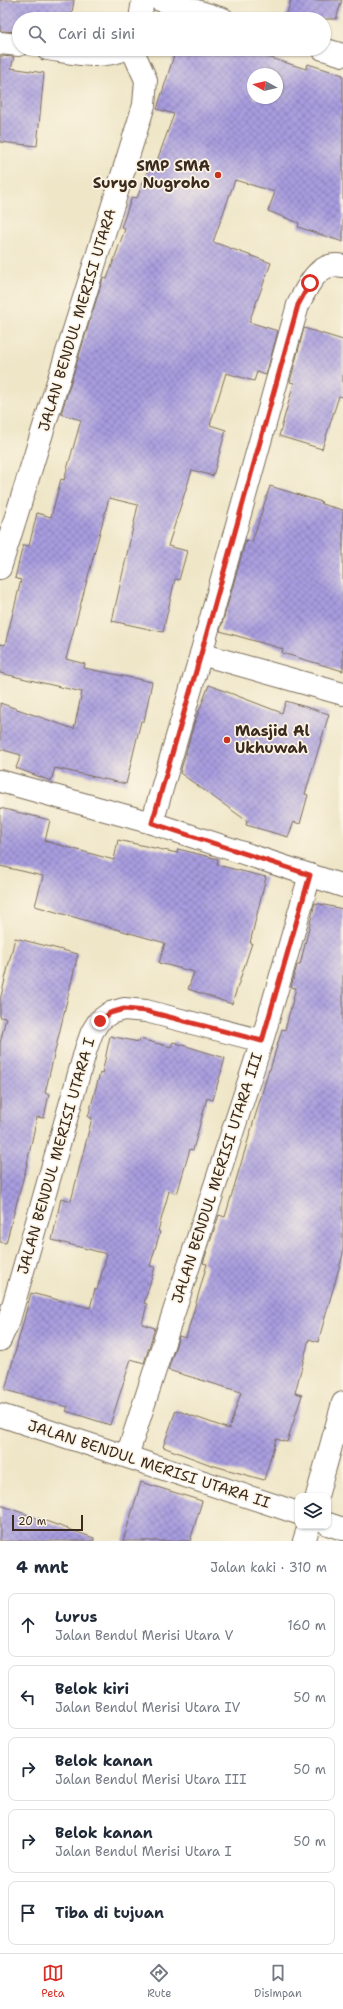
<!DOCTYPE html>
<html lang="id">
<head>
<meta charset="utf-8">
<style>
  body { margin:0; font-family:"Shantell Sans",sans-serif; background:#f2f2f3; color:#1f2937 }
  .controls { position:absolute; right:12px; bottom:12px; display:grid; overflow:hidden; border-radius:8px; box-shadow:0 1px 3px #0004 }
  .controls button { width:36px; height:36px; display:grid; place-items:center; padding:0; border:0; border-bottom:1px solid #e0e1e3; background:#fff; color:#1f2937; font:20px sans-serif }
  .compass { position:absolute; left:247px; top:68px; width:36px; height:36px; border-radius:50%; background:#fff; box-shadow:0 1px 3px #0004; rotate:278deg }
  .scale { position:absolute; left:12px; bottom:10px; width:71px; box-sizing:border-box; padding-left:4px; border:2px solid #3b2a1e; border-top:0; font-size:11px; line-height:14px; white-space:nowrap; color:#3b2a1e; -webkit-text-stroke:3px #fcf5e5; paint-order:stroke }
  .stop { position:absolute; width:12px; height:12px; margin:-9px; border:3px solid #d93025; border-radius:50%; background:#fff }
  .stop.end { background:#d93025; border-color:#fff; box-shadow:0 1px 4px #0008 }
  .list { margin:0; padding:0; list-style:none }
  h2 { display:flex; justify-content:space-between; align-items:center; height:52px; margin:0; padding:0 16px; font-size:17px }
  h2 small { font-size:13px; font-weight:400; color:#747a83 }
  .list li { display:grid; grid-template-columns:26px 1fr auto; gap:12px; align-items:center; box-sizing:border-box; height:64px; margin:0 8px 8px; padding:0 8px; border:1px solid #e0e1e3; border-radius:8px }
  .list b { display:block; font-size:15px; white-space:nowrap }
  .list p { margin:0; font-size:13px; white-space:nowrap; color:#747a83 }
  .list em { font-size:13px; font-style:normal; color:#747a83 }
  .icon { flex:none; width:22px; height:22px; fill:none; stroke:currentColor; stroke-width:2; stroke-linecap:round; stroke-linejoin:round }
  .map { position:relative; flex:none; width:343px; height:1541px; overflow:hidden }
  .search { position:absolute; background:#fff; box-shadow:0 1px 3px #0004; left:12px; right:12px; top:12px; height:44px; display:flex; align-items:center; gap:10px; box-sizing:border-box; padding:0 14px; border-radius:22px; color:#747a83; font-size:15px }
  .sheet { height:412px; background:#fff }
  nav { display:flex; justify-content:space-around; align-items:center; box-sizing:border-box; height:56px; border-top:1px solid #e0e1e3; background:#fff; font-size:11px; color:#747a83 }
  nav a { display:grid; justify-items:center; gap:2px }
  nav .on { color:#d93025 }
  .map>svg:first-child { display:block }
</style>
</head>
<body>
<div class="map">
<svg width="343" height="1541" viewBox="0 0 343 1541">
  <defs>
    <pattern id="building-cross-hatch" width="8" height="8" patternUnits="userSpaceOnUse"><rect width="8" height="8" fill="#a79cdf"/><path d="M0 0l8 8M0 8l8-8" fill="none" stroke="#897fb4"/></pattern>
  </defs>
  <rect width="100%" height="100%" fill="#fcf5e5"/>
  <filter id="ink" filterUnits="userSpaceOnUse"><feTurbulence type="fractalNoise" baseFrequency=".025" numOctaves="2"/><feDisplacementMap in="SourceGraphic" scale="8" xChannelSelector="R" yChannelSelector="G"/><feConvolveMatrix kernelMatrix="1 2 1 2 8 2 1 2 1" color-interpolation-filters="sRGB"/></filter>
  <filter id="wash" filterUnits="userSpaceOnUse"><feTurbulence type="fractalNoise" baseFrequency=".012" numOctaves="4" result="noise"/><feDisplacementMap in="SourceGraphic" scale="16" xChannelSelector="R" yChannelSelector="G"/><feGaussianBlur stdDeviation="0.9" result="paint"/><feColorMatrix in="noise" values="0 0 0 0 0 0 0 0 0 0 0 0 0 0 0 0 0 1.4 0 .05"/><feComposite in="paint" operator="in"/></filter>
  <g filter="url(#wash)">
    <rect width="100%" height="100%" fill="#efe6c8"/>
    <g id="blocks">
      <g fill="url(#building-cross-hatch)" fill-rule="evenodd">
        <path d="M 0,0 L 74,0 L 71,19 L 19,19 L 19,32 L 0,31 Z"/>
        <path d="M 291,0 L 342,0 L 336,19 L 285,19 Z"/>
        <path d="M 176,49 L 242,49 L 306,69 L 308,64 L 343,75 L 343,242 L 298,227 L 299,223 L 268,211 L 275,192 L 235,180 L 213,242 L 271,263 L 249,322 L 278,331 L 266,375 L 257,372 L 254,381 L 226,373 L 210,425 L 226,430 L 213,476 L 192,470 L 168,546 L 187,551 L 179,580 L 175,579 L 163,632 L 112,621 L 138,505 L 109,498 L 66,659 L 85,664 L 84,668 L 152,682 L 144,721 L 141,721 L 126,784 L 55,768 L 51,781 L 16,768 L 21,755 L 0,749 L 0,703 L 74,729 L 82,692 L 0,673 L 0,644 L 5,645 L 21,580 L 15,578 L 23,545 L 29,546 L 37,513 L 51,517 L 61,479 L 64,480 L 81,420 L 61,414 L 103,278 L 107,279 L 125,229 L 121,227 L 132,197 L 137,198 L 149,167 L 154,169 L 174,114 L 157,109 ZM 253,74 L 277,74 L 277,98 L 253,98 Z"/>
        <path d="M 0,56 L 14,57 L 11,68 L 44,73 L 37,146 L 0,142 Z"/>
        <path d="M 304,328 L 343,340 L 343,397 L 339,396 L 322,449 L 279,436 L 294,383 L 290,382 Z"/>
        <path d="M 270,486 L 322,502 L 321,504 L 343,510 L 343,671 L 282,653 L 283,649 L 220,631 L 246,540 L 252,542 Z"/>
        <path d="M 209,685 L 282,713 L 286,701 L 329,714 L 305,794 L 308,795 L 300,824 L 294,822 L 288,837 L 246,825 L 247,821 L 180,773 L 194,724 Z"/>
        <path d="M 0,808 L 50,820 L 45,841 L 114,860 L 118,840 L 177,853 L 178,849 L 218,859 L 217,865 L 266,877 L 250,943 L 252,943 L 232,1004 L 188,989 L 194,972 L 159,963 L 165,943 L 35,906 L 43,876 L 0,866 Z"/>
        <path d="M 315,903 L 343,909 L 343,1254 L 318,1342 L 309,1339 L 295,1393 L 302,1395 L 287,1442 L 276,1439 L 264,1480 L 211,1465 L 163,1447 L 176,1410 L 229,1429 L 241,1392 L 168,1370 L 179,1336 L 186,1338 L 207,1264 L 203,1263 L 219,1215 L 225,1217 L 269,1070 L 270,1070 L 282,1029 L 285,1030 L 296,988 L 291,987 L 297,965 L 300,965 Z"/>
        <path d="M 15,938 L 78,954 L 45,1093 L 49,1094 L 44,1118 L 37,1117 L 26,1168 L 6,1243 L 0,1242 L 0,1043 L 6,1018 L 0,1017 L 0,1000 Z"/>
        <path d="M 110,1036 L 139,1042 L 140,1039 L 171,1047 L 173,1042 L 225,1058 L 213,1100 L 207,1098 L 193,1150 L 190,1149 L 177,1194 L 169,1191 L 158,1231 L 160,1232 L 150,1266 L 155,1267 L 144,1303 L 147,1304 L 142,1324 L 155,1328 L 144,1363 L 131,1359 L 110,1425 L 66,1411 L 68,1407 L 5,1390 L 31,1293 L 90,1308 L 95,1289 L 97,1290 L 107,1254 L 52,1240 L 61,1198 L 71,1201 L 92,1118 L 88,1117 L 100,1073 L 102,1074 Z"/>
        <path d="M 141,1482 L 202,1501 L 190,1541 L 123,1541 Z"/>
        <path d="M 0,1505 L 94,1538 L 94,1541 L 0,1541 Z"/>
      </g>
    </g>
  </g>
  <g filter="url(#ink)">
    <use href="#blocks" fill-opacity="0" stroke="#7a6c5a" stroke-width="1"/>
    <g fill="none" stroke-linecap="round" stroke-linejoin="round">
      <defs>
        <g id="minor">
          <path d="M 160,0 L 223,19"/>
          <path d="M 140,19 L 143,0"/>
          <path d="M 0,43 L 19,45"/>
          <path d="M 47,49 C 74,53 99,60 125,49"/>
          <path d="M 323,49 L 343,55"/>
          <path d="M 0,568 L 144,105 L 146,80 L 132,49"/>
          <path d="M 201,654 L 343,694"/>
          <path d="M 0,781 L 152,823 L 343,886"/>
          <path d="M 152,823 L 201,654 L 298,305 C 307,287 318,260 343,266"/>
          <path d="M 0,1340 L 9,1320 L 86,1049 L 92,1032 L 99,1021 L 110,1013 L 124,1009 L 146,1011 L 262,1041"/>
          <path d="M 0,1415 L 298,1513"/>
          <path d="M 127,1456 L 262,1041 L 310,875"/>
          <path d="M 317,1496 L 343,1403"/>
          <path d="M 328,1524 L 343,1529"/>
          <path d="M 304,1541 L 309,1526"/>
        </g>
      </defs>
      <use href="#minor" stroke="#7a6c5a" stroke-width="24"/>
      <use href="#minor" stroke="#fff" stroke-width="22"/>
    </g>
  </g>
  <g fill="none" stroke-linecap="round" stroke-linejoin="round" filter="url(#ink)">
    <path stroke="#d93025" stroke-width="5" d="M 100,1021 L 110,1013 L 124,1009 L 146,1011 L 262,1041 L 310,875 L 152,823 L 201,654 L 298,305 L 310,283"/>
  </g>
  <g fill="#c8321e" stroke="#fcf5e5" stroke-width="1.5">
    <circle cx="218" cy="175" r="4"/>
    <circle cx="227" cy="740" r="4"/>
  </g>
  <g text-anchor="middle" stroke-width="3.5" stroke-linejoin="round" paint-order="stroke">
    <g font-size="15" font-weight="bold" fill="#3b2a1e" stroke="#fcf5e5" text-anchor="end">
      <text x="210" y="171">SMP SMA<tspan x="210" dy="17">Suryo Nugroho</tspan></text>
      <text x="235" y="736" text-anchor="start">Masjid Al<tspan x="235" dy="17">Ukhuwah</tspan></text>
    </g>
    <g font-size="15" fill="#3b2a1e" stroke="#fcf5e5">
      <text transform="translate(77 320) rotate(-73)" y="5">JALAN BENDUL MERISI UTARA</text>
      <text transform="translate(56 1156) rotate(-74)" y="5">JALAN BENDUL MERISI UTARA I</text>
      <text transform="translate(217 1178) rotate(-72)" y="5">JALAN BENDUL MERISI UTARA III</text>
      <text transform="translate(149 1464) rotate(18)" y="5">JALAN BENDUL MERISI UTARA II</text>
    </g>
  </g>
</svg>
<div class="controls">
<button><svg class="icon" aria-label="layers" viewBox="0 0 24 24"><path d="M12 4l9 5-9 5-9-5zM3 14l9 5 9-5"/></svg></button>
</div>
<svg class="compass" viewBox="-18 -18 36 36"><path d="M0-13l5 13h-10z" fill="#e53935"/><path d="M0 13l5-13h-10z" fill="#747a83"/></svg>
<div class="scale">20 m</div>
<div class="stop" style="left:310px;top:283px"></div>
<div class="stop end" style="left:100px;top:1021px"></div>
<div class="search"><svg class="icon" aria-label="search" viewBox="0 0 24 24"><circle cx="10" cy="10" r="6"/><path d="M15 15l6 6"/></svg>Cari di sini</div>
</div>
<section class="sheet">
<h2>4 mnt<small>Jalan kaki · 310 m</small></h2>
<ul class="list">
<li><svg class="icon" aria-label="ahead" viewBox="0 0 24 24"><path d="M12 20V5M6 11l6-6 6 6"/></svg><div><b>Lurus</b><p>Jalan Bendul Merisi Utara V</p></div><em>160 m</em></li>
<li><svg class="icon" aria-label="left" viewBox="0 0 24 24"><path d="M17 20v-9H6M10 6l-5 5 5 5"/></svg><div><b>Belok kiri</b><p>Jalan Bendul Merisi Utara IV</p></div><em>50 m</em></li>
<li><svg class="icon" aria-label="right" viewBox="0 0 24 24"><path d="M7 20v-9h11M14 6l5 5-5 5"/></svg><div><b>Belok kanan</b><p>Jalan Bendul Merisi Utara III</p></div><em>50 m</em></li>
<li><svg class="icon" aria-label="right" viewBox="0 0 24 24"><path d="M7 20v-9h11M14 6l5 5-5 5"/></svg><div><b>Belok kanan</b><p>Jalan Bendul Merisi Utara I</p></div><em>50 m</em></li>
<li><svg class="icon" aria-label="arrive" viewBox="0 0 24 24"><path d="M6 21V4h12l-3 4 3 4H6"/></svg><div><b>Tiba di tujuan</b></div></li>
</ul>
</section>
<nav>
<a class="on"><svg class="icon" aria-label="map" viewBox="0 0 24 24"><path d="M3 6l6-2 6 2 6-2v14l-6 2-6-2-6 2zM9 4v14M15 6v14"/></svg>Peta</a>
<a><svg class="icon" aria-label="directions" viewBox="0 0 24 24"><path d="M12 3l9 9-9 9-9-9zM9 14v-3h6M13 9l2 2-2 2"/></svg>Rute</a>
<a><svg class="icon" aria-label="saved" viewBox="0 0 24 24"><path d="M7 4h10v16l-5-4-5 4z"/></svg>Disimpan</a>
</nav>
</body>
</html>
